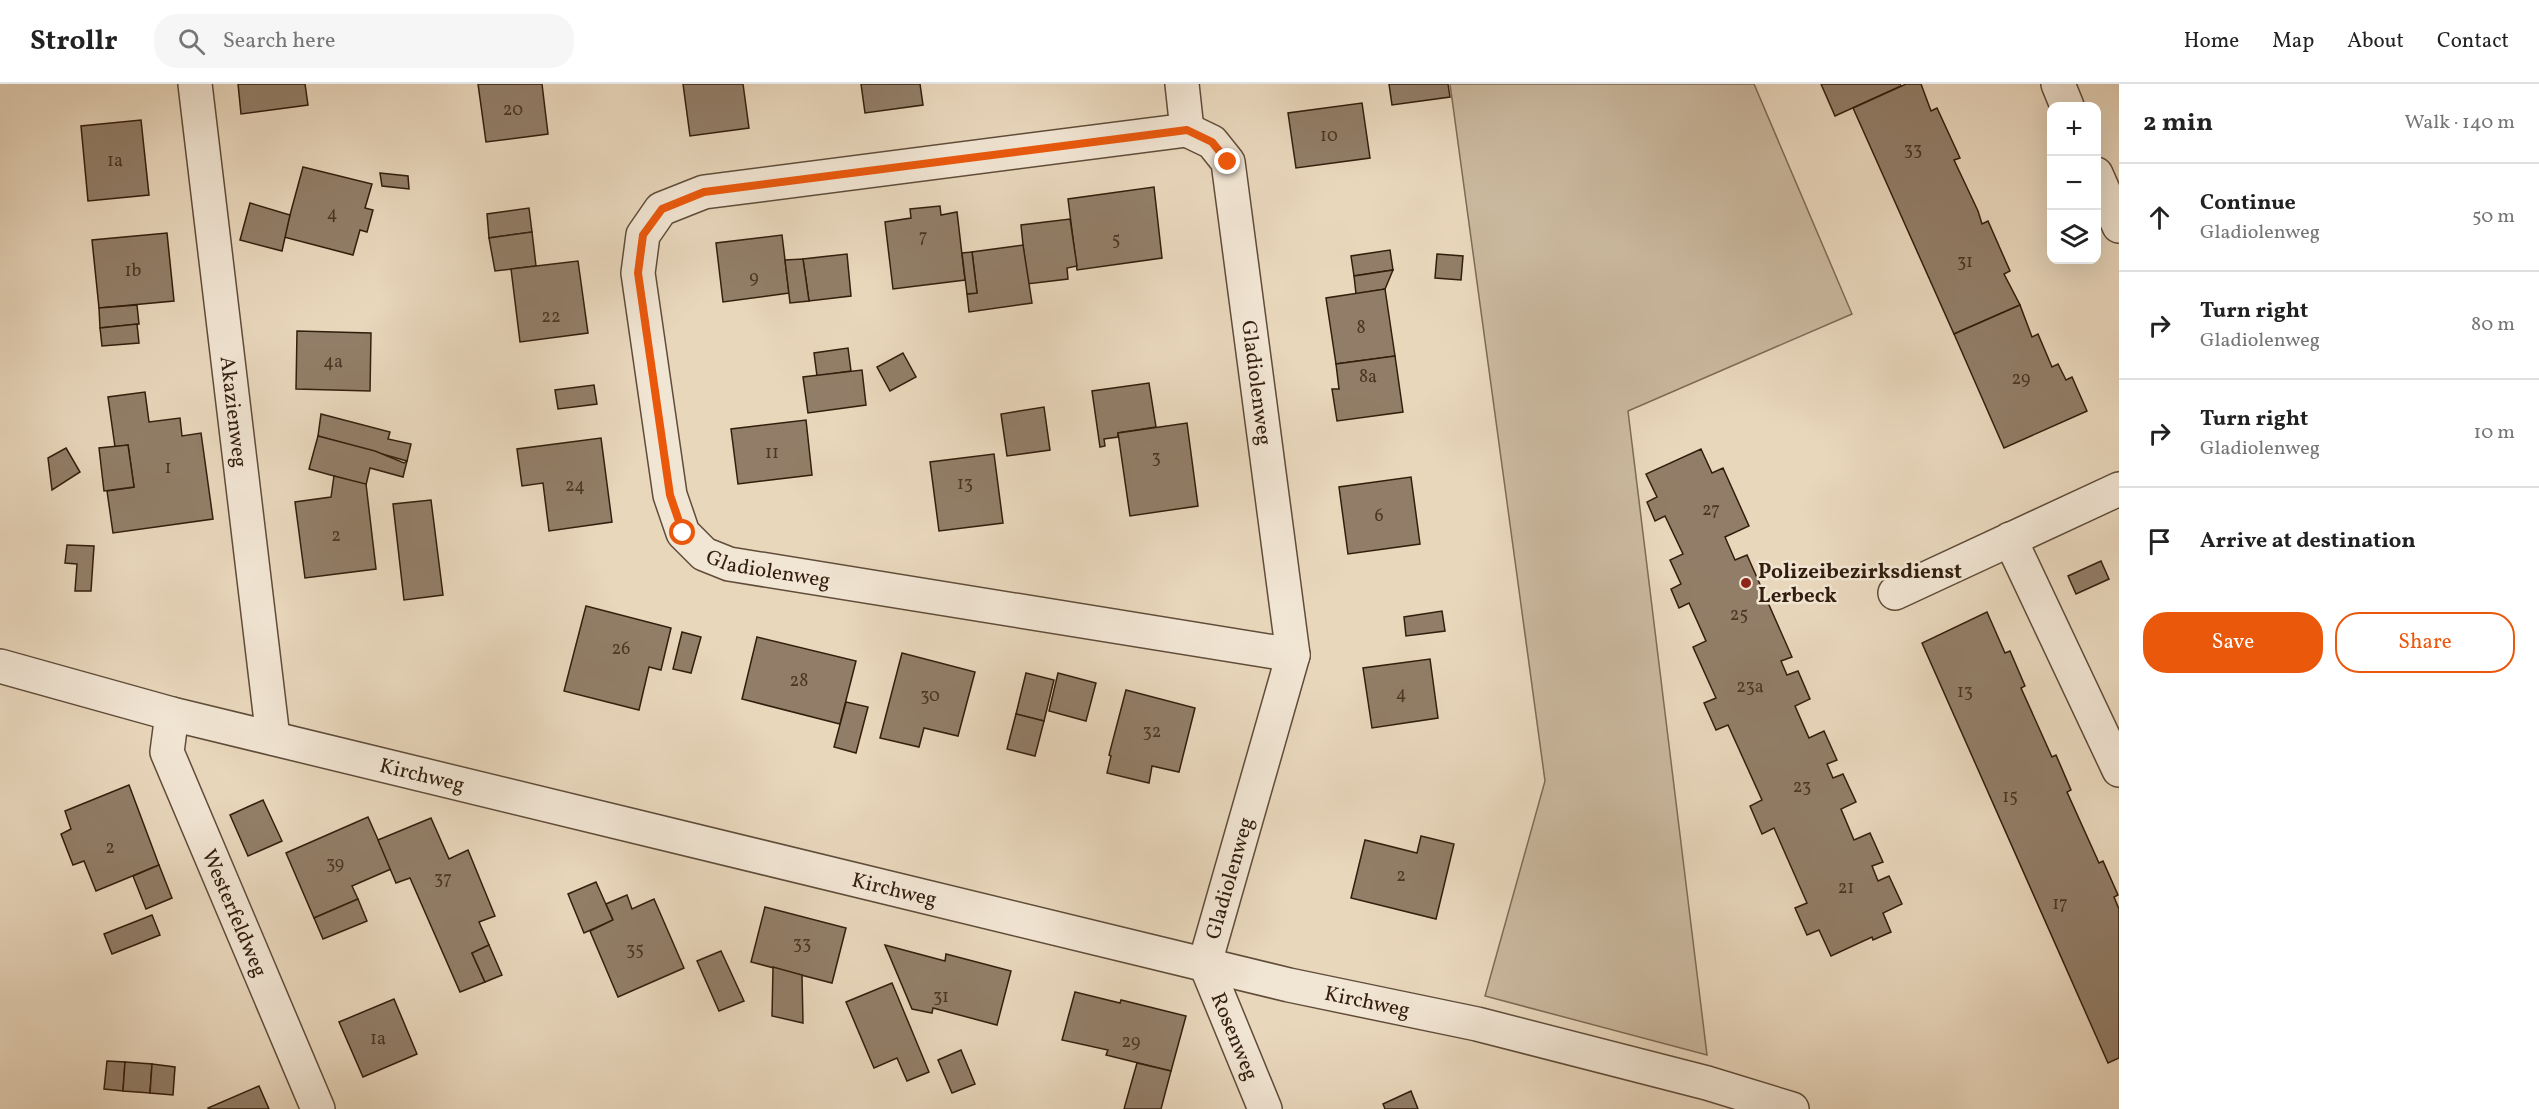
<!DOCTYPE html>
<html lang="en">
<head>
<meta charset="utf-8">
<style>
  body { margin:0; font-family:Vollkorn,serif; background:#f6f6f6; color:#222 }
  .controls { position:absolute; right:18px; top:18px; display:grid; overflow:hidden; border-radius:12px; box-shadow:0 6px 24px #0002 }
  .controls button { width:54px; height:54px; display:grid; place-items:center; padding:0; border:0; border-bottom:2px solid #e0e0e0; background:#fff; color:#222; font:30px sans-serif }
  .stop { position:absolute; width:18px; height:18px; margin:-14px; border:4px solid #ea580c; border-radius:50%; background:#fff }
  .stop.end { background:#ea580c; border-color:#fff; box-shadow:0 2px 6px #0008 }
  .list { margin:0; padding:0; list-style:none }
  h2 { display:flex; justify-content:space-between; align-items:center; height:78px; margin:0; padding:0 24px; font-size:26px }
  h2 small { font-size:20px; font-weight:400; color:#767676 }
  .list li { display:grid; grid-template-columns:39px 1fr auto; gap:18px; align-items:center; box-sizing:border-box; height:108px; padding:0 24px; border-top:2px solid #e0e0e0 }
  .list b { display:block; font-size:22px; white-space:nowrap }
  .list p { margin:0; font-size:20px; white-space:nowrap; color:#767676 }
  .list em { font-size:20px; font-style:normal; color:#767676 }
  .actions { display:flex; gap:12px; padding:18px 24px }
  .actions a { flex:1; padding:14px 0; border:2px solid #ea580c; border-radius:24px; text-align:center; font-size:21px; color:#ea580c }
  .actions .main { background:#ea580c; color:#fff }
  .icon { flex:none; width:33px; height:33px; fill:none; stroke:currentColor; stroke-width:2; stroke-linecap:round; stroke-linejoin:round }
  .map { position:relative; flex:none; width:2119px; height:1025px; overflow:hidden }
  header { display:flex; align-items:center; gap:36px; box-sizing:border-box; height:84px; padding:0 30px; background:#fff; border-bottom:2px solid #e0e0e0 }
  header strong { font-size:28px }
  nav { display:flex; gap:33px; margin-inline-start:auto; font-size:21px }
  .search { width:420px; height:54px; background:#f6f6f6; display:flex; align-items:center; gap:15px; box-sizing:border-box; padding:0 21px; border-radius:24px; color:#767676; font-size:22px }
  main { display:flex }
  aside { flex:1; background:#fff }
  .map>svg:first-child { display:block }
</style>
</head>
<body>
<header>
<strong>Strollr</strong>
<div class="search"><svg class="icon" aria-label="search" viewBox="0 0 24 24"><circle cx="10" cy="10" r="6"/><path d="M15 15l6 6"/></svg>Search here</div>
<nav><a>Home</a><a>Map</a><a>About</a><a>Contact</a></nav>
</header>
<main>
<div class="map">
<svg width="2119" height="1025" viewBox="0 0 2119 1025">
  <rect width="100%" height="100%" fill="#e9d7bc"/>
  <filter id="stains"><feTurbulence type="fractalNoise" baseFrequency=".00333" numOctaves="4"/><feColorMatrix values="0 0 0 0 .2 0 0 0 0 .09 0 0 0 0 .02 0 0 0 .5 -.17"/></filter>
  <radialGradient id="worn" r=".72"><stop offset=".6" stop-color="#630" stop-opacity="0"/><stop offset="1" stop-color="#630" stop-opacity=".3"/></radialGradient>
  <path fill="#cab89e" stroke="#7e6b56" stroke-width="1.5" d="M 1450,0 L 1754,0 L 1852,230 L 1628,327 L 1707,971 L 1485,912 L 1545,697 Z"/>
  <g fill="#927e68" stroke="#331e0d" stroke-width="1.5">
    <path d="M 238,0 L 305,0 L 308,21 L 241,30 Z"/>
    <path d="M 478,0 L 542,0 L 548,50 L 486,58 Z"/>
    <path d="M 683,0 L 743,0 L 749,44 L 690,52 Z"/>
    <path d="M 861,0 L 920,0 L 923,21 L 865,29 Z"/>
    <path d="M 1389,0 L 1448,0 L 1450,13 L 1392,21 Z"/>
    <path d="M 1821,0 L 1900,0 L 1901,2 L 1835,32 Z"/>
    <path d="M 1906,0 L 1921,0 L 1931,27 L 1937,24 L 1960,74 L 1954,76 L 1978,127 L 1982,140 L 1988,137 L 2010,187 L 2004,190 L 2020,221 L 1954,250 L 1853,24 Z"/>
    <path d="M 1362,19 L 1370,74 L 1296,84 L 1288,29 Z"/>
    <path d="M 141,36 L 149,111 L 88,117 L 81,42 Z"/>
    <path d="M 303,83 L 372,100 L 365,124 L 373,126 L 367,148 L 360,146 L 353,171 L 284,153 Z"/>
    <path d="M 380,89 L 408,92 L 409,105 L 382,102 Z"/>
    <path d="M 1154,103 L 1162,174 L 1077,186 L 1068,115 Z"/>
    <path d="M 250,119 L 290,131 L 282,167 L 240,156 Z"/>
    <path d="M 940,122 L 941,131 L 957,128 L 965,196 L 893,205 L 885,138 L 911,134 L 910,125 Z"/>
    <path d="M 529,124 L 532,148 L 489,154 L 487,130 Z"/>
    <path d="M 1070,135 L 1077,182 L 1067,184 L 1068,195 L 1027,200 L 1021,141 Z"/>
    <path d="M 532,148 L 536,182 L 495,187 L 489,154 Z"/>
    <path d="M 167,149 L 174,217 L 99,224 L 92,156 Z"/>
    <path d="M 782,151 L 789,209 L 723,218 L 716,159 Z"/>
    <path d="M 1023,161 L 1032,219 L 969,228 L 967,210 L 977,209 L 972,168 Z"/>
    <path d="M 1390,166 L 1393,186 L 1354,192 L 1351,172 Z"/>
    <path d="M 972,168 L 977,209 L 967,210 L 962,169 Z"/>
    <path d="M 847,170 L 851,212 L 809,217 L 803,175 Z"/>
    <path d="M 1437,170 L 1463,172 L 1461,196 L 1435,194 Z"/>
    <path d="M 803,175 L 809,217 L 790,219 L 785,176 Z"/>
    <path d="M 578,177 L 588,249 L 520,258 L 511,185 Z"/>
    <path d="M 1393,186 L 1385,205 L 1356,210 L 1354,192 Z"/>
    <path d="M 1385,205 L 1395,272 L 1336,280 L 1326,214 Z"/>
    <path d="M 137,221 L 139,240 L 100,244 L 99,224 Z"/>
    <path d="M 2020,221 L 2032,253 L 2038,250 L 2052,283 L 2058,280 L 2066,296 L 2072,293 L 2087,327 L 2004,364 L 1954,250 Z"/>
    <path d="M 137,240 L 139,259 L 102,262 L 100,244 Z"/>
    <path d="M 297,247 L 371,249 L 370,307 L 296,305 Z"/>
    <path d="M 848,264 L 851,287 L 817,292 L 814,269 Z"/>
    <path d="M 903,269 L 916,293 L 890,307 L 877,283 Z"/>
    <path d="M 1395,272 L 1403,328 L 1337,337 L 1332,305 L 1339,305 L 1336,280 Z"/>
    <path d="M 862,286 L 866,321 L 808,329 L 803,293 Z"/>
    <path d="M 1149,299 L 1156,343 L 1118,349 L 1118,353 L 1104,355 L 1105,362 L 1100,363 L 1092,307 Z"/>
    <path d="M 594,301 L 597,320 L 558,325 L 555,306 Z"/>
    <path d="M 145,308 L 149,338 L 180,334 L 182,352 L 201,349 L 213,435 L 113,449 L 107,407 L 134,403 L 128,361 L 115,363 L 108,313 Z"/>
    <path d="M 1044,323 L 1050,366 L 1007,372 L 1001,330 Z"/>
    <path d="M 321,330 L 390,348 L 388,355 L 411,360 L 407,377 L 318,352 Z"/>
    <path d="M 806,336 L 812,391 L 738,400 L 731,345 Z"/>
    <path d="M 1187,339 L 1198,422 L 1130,432 L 1118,349 Z"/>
    <path d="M 318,352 L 375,367 L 404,379 L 407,377 L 403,393 L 370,384 L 366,401 L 309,385 Z"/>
    <path d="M 601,354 L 612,438 L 549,447 L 543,399 L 522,402 L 517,365 Z"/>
    <path d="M 128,361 L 134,403 L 104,407 L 99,364 Z"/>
    <path d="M 66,364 L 80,388 L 52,406 L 48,374 Z"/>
    <path d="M 1701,365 L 1712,389 L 1723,384 L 1749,442 L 1725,453 L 1735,476 L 1747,471 L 1792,573 L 1781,577 L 1787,591 L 1798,587 L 1810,615 L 1795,622 L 1809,654 L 1824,647 L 1837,676 L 1827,680 L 1833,694 L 1843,690 L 1856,718 L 1841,725 L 1854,756 L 1870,749 L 1883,778 L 1872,782 L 1878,797 L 1889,792 L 1902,820 L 1883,829 L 1891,848 L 1873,856 L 1872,853 L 1831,872 L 1819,846 L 1807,851 L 1795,824 L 1807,819 L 1774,744 L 1762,750 L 1750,722 L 1762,716 L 1728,641 L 1716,646 L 1704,619 L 1716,614 L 1693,563 L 1706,557 L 1689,519 L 1679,524 L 1671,505 L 1681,500 L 1670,476 L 1683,470 L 1665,432 L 1655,437 L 1647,418 L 1657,413 L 1646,390 Z"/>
    <path d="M 994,370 L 1003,439 L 939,447 L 930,378 Z"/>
    <path d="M 334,392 L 366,400 L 376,485 L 305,494 L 295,418 L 331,413 Z"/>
    <path d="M 1411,393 L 1420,460 L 1348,470 L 1339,403 Z"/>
    <path d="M 431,416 L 443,511 L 404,516 L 393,420 Z"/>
    <path d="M 67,461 L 94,462 L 91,507 L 75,507 L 77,480 L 65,479 Z"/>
    <path d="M 2101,477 L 2109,495 L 2076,510 L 2068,492 Z"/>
    <path d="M 586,522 L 671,544 L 661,586 L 649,583 L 639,626 L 564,607 Z"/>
    <path d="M 1442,527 L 1445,547 L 1406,552 L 1404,533 Z"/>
    <path d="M 1987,528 L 2005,569 L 2010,567 L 2025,602 L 2021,604 L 2052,673 L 2056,671 L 2071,706 L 2067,708 L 2099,779 L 2103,777 L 2118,811 L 2114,813 L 2119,825 L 2119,974 L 2108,979 L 1922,559 Z"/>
    <path d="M 682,548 L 701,553 L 691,589 L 673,585 Z"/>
    <path d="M 757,553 L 856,577 L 840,640 L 742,615 Z"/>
    <path d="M 902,569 L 975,588 L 958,652 L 924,644 L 919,663 L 880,654 Z"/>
    <path d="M 1430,575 L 1438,634 L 1372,644 L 1363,584 Z"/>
    <path d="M 1026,589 L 1054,596 L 1044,637 L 1016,630 Z"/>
    <path d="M 1058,589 L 1096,599 L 1086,637 L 1049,627 Z"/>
    <path d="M 1126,606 L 1195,624 L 1179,688 L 1152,682 L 1149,699 L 1107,689 L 1111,672 L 1109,671 Z"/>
    <path d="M 846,618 L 868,623 L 856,669 L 834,663 Z"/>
    <path d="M 1016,630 L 1044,637 L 1035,672 L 1007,665 Z"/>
    <path d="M 129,701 L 159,781 L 96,807 L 84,777 L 73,781 L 61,750 L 71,745 L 65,727 Z"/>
    <path d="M 263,716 L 282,757 L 248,772 L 230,731 Z"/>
    <path d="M 368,733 L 391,785 L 352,802 L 358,815 L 314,834 L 286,769 Z"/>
    <path d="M 431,734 L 449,775 L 468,766 L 495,832 L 479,838 L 489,861 L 472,869 L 485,898 L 460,908 L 410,794 L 396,799 L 378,756 Z"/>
    <path d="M 1421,752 L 1454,760 L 1436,835 L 1351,814 L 1365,756 L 1417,769 Z"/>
    <path d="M 159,781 L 172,814 L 146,825 L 133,792 Z"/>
    <path d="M 596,798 L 613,836 L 584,849 L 568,810 Z"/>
    <path d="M 627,811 L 632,825 L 654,815 L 684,884 L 618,913 L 590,847 L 613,836 L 606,820 Z"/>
    <path d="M 358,815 L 367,837 L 323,855 L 314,834 Z"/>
    <path d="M 765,823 L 846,844 L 832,899 L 751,878 Z"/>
    <path d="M 152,831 L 160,851 L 112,870 L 104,850 Z"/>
    <path d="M 489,861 L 502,891 L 485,898 L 472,869 Z"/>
    <path d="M 885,861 L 945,877 L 946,870 L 1011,887 L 997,941 L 933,924 L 932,929 L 912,925 Z"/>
    <path d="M 721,867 L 744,917 L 719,927 L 697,877 Z"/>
    <path d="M 773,883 L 802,891 L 803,939 L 772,932 Z"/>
    <path d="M 892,899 L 929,988 L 907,997 L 897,974 L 874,984 L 846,918 Z"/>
    <path d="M 1075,908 L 1120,919 L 1121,916 L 1186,932 L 1171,987 L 1106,971 L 1108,966 L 1062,956 Z"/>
    <path d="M 394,915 L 417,970 L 363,993 L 339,938 Z"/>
    <path d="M 961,966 L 975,1000 L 952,1009 L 938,976 Z"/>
    <path d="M 107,977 L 125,978 L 123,1007 L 104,1005 Z"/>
    <path d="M 125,978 L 152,980 L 150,1009 L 123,1007 Z"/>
    <path d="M 1137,979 L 1171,987 L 1161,1025 L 1124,1025 Z"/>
    <path d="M 152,980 L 175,983 L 173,1011 L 150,1009 Z"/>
    <path d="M 259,1002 L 269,1025 L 209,1025 L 208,1024 Z"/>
    <path d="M 1411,1007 L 1418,1025 L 1385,1025 L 1383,1020 Z"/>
  </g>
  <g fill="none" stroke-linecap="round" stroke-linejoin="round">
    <defs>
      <g id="minor">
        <path id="s1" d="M 195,0 L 273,654"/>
        <path id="s2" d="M 1182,0 L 1187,46 L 704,108 L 661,125 L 643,151 L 638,189 L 670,411 L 683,449 L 704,470 L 729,480 L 1293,571"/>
        <path d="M 2058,0 L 2067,22"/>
        <path id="s3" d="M 1187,46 L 1212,58 L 1228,78 L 1293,571 L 1205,879 L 1265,1025"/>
        <path d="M 2096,90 L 2119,142"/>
        <path d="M 2010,455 L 2119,686"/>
        <path d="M 1895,509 L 2119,405"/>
        <path id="s4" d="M 0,582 L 172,630 L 1289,901 L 1477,940 L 1707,999 L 1792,1025"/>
        <path id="s5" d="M 172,630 L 167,668 L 318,1025"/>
      </g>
    </defs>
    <use href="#minor" stroke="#604c39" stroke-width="36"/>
    <use href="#minor" stroke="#f1e5d3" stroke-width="33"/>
  </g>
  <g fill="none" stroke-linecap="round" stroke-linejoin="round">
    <path stroke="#ea580c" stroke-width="8" d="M 683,449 L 670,411 L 638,189 L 643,151 L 662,125 L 704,108 L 1187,46 L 1212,58 L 1228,78"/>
  </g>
  <circle fill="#8f2418" stroke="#f1e5d3" stroke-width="2" cx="1746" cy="499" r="6"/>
  <g text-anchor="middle" stroke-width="5" stroke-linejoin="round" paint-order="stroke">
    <g font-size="18" fill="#4b3624">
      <text x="513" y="31">20</text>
      <text x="1329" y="57">10</text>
      <text x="1913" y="71">33</text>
      <text x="115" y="82">1a</text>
      <text x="332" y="135">4</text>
      <text x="923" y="158">7</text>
      <text x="1116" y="161">5</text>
      <text x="1965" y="183">31</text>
      <text x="133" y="192">1b</text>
      <text x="754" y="199">9</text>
      <text x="551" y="238">22</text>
      <text x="1361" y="249">8</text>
      <text x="333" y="283">4a</text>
      <text x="1368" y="298">8a</text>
      <text x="2021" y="300">29</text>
      <text x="772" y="374">11</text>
      <text x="1156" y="379">3</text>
      <text x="168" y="389">1</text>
      <text x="965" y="405">13</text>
      <text x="575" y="407">24</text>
      <text x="1711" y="431">27</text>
      <text x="1379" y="437">6</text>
      <text x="336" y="457">2</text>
      <text x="1739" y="536">25</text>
      <text x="621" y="570">26</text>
      <text x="799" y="602">28</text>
      <text x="1750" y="608">23a</text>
      <text x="1965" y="613">13</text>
      <text x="1401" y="615">4</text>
      <text x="930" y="617">30</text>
      <text x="1152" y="653">32</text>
      <text x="1802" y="708">23</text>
      <text x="2010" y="718">15</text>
      <text x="110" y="769">2</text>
      <text x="335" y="785">39</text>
      <text x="1401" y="797">2</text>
      <text x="443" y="800">37</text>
      <text x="1846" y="809">21</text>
      <text x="2060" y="825">17</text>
      <text x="802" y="865">33</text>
      <text x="635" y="871">35</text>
      <text x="941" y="918">31</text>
      <text x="378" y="960">1a</text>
      <text x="1131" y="963">29</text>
    </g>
    <g font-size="21" fill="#331e0d" stroke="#f1e5d3">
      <text dy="7" stroke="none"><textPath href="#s3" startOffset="276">Gladiolenweg</textPath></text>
      <text dy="7" stroke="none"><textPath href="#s1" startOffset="330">Akazienweg</textPath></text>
      <text dy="7" stroke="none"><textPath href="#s2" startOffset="1010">Gladiolenweg</textPath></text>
      <text dy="7" stroke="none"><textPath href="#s4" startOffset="436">Kirchweg</textPath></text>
      <text transform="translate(1229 794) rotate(-74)" y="7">Gladiolenweg</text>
      <text dy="7" stroke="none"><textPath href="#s4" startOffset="922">Kirchweg</textPath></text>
      <text dy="7" stroke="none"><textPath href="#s5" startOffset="213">Westerfeldweg</textPath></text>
      <text dy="7" stroke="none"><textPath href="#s4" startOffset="1408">Kirchweg</textPath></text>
      <text dy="7" stroke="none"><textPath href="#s3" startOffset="950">Rosenweg</textPath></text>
    </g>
    <g font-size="21" font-weight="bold" fill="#331e0d" stroke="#f1e5d3" text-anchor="start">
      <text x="1758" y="494">Polizeibezirksdienst<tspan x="1758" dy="24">Lerbeck</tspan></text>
    </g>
  </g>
  <rect width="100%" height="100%" filter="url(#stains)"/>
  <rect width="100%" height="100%" fill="url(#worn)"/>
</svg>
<div class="controls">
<button>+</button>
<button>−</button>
<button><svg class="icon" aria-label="layers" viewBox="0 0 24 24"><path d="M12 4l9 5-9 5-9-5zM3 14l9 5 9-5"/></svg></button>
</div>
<div class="stop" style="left:683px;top:449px"></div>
<div class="stop end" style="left:1228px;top:78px"></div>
</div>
<aside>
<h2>2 min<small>Walk · 140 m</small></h2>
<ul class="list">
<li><svg class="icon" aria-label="ahead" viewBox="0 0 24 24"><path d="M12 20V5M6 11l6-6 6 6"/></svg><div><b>Continue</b><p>Gladiolenweg</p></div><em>50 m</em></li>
<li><svg class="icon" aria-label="right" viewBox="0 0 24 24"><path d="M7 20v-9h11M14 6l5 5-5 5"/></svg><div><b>Turn right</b><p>Gladiolenweg</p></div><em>80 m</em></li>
<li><svg class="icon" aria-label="right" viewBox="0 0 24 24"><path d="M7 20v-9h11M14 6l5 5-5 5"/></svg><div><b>Turn right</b><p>Gladiolenweg</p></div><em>10 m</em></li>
<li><svg class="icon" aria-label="arrive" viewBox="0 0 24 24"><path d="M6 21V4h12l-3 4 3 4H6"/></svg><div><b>Arrive at destination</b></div></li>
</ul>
<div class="actions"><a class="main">Save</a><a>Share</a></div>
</aside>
</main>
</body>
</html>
